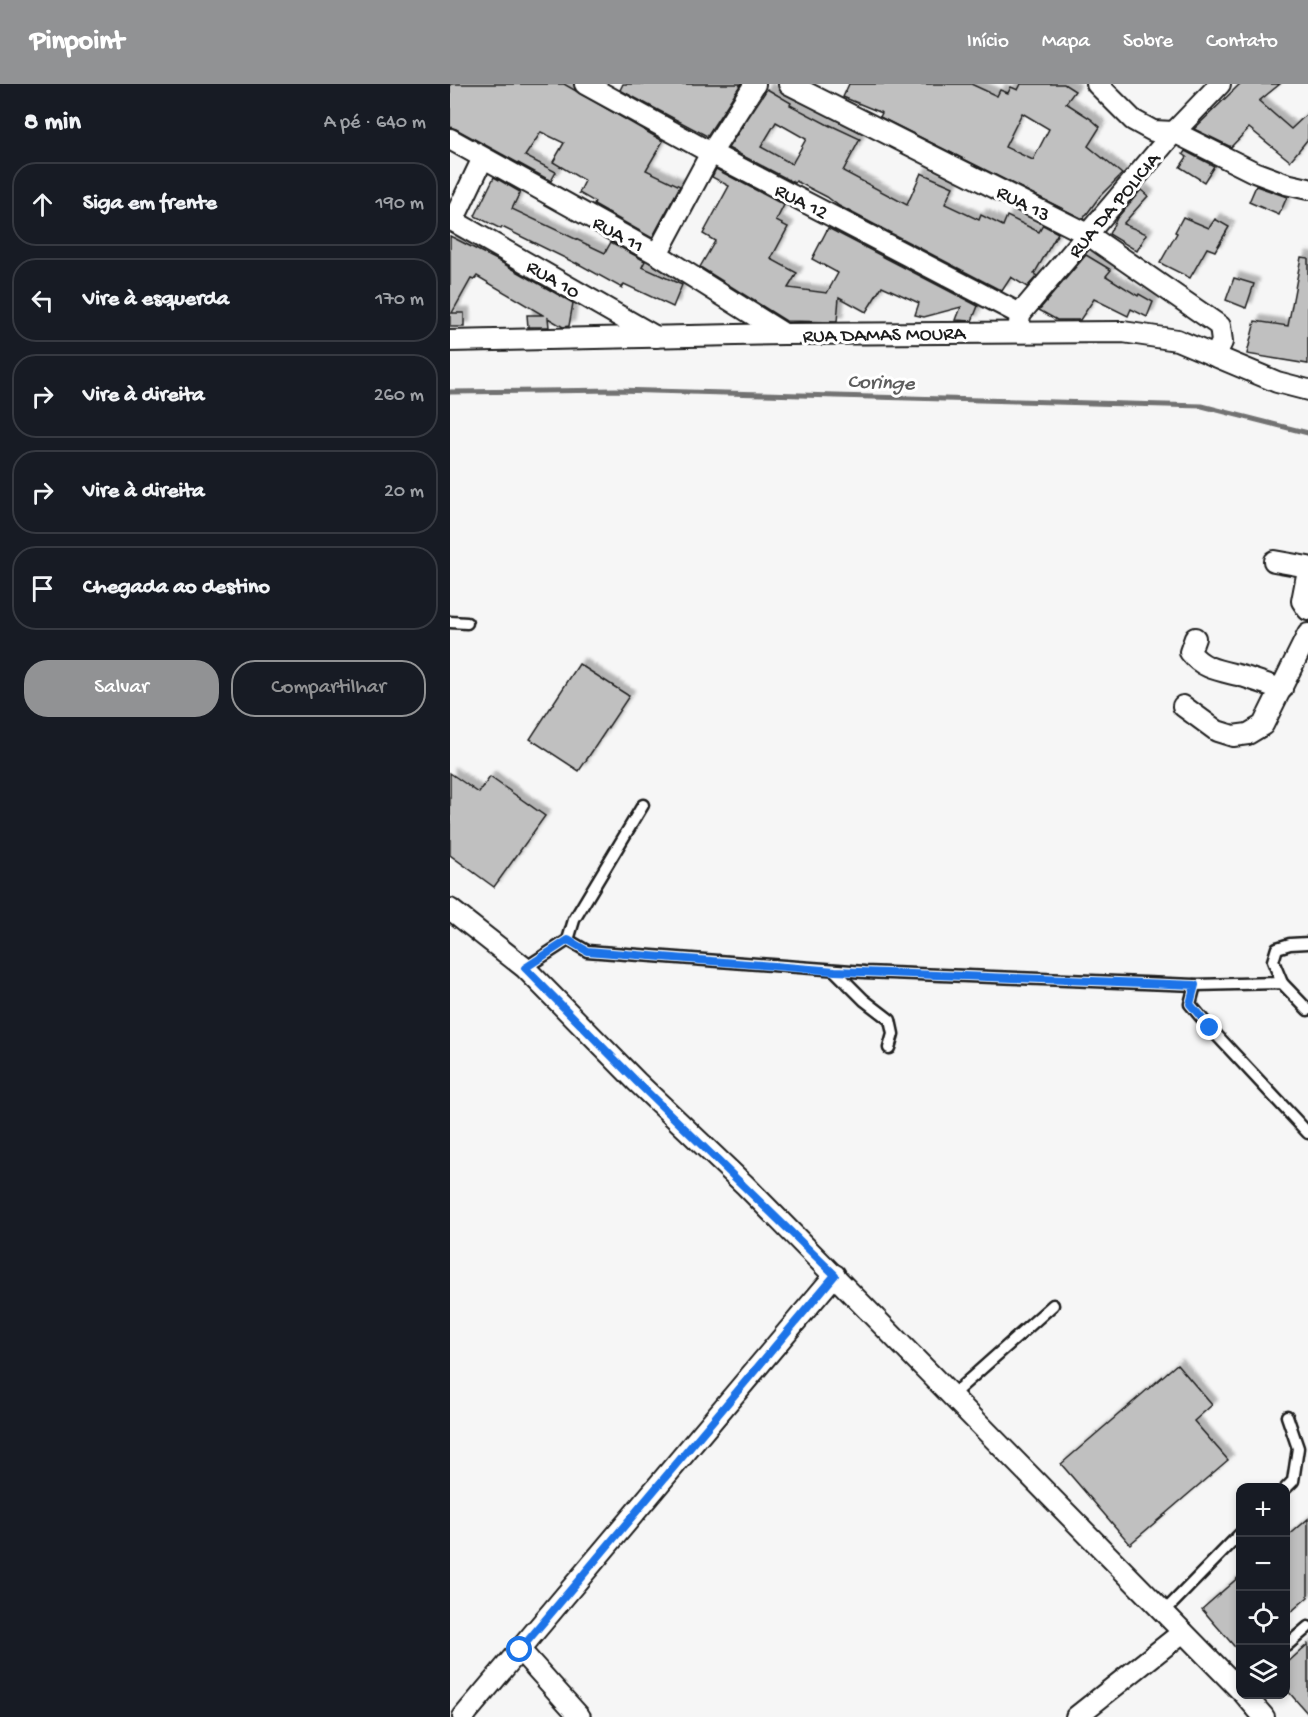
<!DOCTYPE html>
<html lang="pt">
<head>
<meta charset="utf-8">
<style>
  body { margin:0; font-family:"Gochi Hand",sans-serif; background:#20242c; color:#f1f3f6 }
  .controls { position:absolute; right:18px; bottom:18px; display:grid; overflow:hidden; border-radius:12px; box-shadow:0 3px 9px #0003 }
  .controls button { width:54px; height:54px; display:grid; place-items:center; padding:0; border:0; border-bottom:2px solid #363941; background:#171b24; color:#f1f3f6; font:30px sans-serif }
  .stop { position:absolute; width:18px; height:18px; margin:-14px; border:4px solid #1a73e8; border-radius:50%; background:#fff }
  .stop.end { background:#1a73e8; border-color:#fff; box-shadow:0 2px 6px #0008 }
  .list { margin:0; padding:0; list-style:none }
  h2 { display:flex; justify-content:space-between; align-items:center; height:78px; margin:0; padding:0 24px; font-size:26px }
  h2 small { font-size:20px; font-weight:400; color:#9ea1a6 }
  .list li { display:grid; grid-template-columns:39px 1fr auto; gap:18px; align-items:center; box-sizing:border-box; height:84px; margin:0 12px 12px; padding:0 12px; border:2px solid #363941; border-radius:24px }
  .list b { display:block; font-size:22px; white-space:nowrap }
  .list em { font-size:20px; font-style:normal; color:#9ea1a6 }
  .actions { display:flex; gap:12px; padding:18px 24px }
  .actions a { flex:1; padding:14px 0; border:2px solid #919294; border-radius:24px; text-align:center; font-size:21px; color:#919294 }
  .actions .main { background:#919294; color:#fff }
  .icon { flex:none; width:33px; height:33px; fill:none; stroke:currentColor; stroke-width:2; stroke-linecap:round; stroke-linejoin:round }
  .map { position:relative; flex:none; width:858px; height:1633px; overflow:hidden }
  header { display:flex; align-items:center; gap:36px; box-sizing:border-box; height:84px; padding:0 30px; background:#919294; color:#fff }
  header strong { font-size:28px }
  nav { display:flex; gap:33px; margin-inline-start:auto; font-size:21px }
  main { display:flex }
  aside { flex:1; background:#171b24 }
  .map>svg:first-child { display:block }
</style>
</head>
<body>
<header>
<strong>Pinpoint</strong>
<nav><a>Início</a><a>Mapa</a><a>Sobre</a><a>Contato</a></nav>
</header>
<main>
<aside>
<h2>8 min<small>A pé · 640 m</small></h2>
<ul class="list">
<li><svg class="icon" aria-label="ahead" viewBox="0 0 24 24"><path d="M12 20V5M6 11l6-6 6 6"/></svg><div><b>Siga em frente</b></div><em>190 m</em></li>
<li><svg class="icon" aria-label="left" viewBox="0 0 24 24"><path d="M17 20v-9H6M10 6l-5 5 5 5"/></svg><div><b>Vire à esquerda</b></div><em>170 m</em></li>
<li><svg class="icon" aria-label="right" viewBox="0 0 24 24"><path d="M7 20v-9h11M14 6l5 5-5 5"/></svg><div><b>Vire à direita</b></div><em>260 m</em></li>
<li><svg class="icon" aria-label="right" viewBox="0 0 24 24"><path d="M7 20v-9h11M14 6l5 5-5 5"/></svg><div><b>Vire à direita</b></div><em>20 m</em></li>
<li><svg class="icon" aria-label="arrive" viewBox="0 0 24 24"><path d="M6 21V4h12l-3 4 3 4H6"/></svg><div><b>Chegada ao destino</b></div></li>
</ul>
<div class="actions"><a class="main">Salvar</a><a>Compartilhar</a></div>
</aside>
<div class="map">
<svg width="858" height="1633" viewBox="0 0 858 1633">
  <defs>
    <filter id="shadow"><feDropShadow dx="5.5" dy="-5.5" stdDeviation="1.5" flood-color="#0004"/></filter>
  </defs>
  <rect width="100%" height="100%" fill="#f6f6f6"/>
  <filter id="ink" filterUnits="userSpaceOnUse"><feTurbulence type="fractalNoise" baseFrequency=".0167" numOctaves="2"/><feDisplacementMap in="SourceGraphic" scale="12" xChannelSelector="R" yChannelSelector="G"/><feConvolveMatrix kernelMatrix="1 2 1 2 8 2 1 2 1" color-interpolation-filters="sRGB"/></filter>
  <g filter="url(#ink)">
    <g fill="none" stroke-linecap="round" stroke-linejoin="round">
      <path stroke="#727272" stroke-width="5" d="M 0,308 L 166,306 L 752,322 L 858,349"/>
    </g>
    <g fill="#c0c0c0" stroke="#1c1c1c" stroke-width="1.5" fill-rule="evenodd" filter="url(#shadow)">
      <path d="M 0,0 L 114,0 L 213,57 L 196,86 L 230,102 L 202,154 L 144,121 L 145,118 L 129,109 L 135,97 L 103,78 L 114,59 L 91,48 L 75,72 L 106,88 L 101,97 L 6,45 L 0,43 Z"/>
      <path d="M 173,0 L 291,0 L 257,52 L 170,6 Z"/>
      <path d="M 399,0 L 521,0 L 547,12 L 550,6 L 558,9 L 561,3 L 568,6 L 571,0 L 614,0 L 625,7 L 616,19 L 641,35 L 650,43 L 638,62 L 672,90 L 650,112 L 633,135 L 430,33 L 432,29 L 393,13 ZM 572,29 L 599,45 L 583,76 L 555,63 Z"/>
      <path d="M 790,0 L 830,0 L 809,17 L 841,45 L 858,29 L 858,55 L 840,77 L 799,44 L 781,63 L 744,45 Z"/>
      <path d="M 317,5 L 341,19 L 340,21 L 380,42 L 380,41 L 410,55 L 393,87 L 457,121 L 471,89 L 503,103 L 495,120 L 529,136 L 531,131 L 553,142 L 557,132 L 589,148 L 593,141 L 608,149 L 584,190 L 587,192 L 577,203 L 561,193 L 552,207 L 389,122 L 377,113 L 346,97 L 345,99 L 278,64 ZM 326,38 L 356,55 L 342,80 L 311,63 Z"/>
      <path d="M 735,67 L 764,82 L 754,98 L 730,83 L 737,73 L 733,70 Z"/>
      <path d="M 266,85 L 334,121 L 326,137 L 338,143 L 321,175 L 347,189 L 338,204 L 377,209 L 388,189 L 362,175 L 378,144 L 528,222 L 522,237 L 506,236 L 511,223 L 474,233 L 465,231 L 469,219 L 432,202 L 416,228 L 389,213 L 387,238 L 336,237 L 250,183 L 265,157 L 253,150 L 279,102 L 262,93 Z"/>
      <path d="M 44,93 L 70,108 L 62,125 L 155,169 L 161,158 L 195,177 L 192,183 L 232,201 L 223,223 L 174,200 L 172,204 L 127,179 L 127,180 L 52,143 L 51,145 L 25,132 Z"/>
      <path d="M 806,102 L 837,113 L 829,131 L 799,118 Z"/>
      <path d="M 691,106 L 698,112 L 673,140 L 697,150 L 687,167 L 659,150 L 667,134 Z"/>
      <path d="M 733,133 L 759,144 L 765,135 L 779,143 L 765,167 L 757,164 L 740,194 L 710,179 L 727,149 L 725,148 Z"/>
      <path d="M 0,152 L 47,176 L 123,219 L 119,242 L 113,243 L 98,234 L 99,243 L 78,243 L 77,231 L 93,231 L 27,192 L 24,196 L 21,195 L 2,229 L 14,229 L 14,243 L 0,243 Z"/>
      <path d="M 636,171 L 661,186 L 656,192 L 688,212 L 689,210 L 703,218 L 697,233 L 681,225 L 678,232 L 644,215 L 630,236 L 607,236 L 589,226 Z"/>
      <path d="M 851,173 L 858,174 L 858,280 L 797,270 L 805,237 L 838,242 Z"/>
      <path d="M 784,194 L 804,200 L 796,224 L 776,216 Z"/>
      <path d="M 129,580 L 179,612 L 129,687 L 80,655 Z"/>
      <path d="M 0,689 L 29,709 L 40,693 L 95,732 L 44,803 L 0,771 Z"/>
      <path d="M 727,1280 L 762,1321 L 744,1337 L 778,1376 L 680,1460 L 611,1380 Z"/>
      <path d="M 858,1435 L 858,1513 L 836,1532 L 836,1454 Z"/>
      <path d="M 790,1492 L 790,1569 L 752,1525 Z"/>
      <path d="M 858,1560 L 858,1630 L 836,1605 L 836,1580 Z"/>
    </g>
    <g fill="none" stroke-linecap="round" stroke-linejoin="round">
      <defs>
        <g id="lane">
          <path d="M 0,538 L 17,539"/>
          <path d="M 118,856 L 137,867 L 415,888 L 745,901 L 832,899 L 858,926"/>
          <path d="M 75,884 L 118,856 L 124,836 L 193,721"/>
          <path d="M 385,887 L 414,916 L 440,936 L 443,950 L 439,964"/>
          <path d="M 832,899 L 823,877 L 827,864 L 840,860 L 858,859"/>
          <path d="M 745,901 L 740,920 L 760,944 L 858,1049"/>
          <path d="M 502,1311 L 603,1221"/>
          <path d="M 836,1404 L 843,1397 L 848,1364 L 837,1332"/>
          <path d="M 714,1528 L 790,1450"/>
          <path d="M 836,1562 L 858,1543"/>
        </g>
        <g id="street">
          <path d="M 135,0 L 261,69 L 570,230"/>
          <path d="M 339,0 L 637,150 L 770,242 L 772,258 L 765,272"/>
          <path d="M 647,0 L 683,36 L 703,47 L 724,48 L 804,88 L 836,100 L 858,105"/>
          <path d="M 0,55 L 207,170 L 334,250"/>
          <path d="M 0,135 L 206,253"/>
          <path d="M 3,137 L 33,74"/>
          <path d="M 207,170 L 261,69 L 305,0"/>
          <path d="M 569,240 L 570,230 L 724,48 L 770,0"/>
          <path d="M 0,257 L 334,250 L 673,248 L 727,256 L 827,298 L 858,306"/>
          <path d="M 824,477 L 858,483"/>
          <path d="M 858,486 L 852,517 L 858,526"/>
          <path d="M 745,554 L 740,568 C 754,587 775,587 795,593 C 807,597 819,601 832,605"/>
          <path d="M 733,622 L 767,647 L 783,652 L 798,650 L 813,641 L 858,550"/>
          <path d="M 0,825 L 75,884 L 187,998 L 295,1101 L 790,1606"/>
          <path d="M 70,1566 L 130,1633"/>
          <path d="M 794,1610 L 814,1633"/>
          <path d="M 13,1633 L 385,1191"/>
          <path d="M 626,1633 L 733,1548"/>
        </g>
      </defs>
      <use href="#lane" stroke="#1c1c1c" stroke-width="15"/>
      <use href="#street" stroke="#1c1c1c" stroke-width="24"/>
      <use href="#lane" stroke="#fff" stroke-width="10"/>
      <use href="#street" stroke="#fff" stroke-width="20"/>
    </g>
  </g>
  <g fill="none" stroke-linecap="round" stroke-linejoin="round" filter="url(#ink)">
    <path stroke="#1a73e8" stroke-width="8" d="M 70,1566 L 385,1191 L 187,998 L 75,884 L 118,856 L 137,867 L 385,887 L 745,901 L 740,920 L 760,944"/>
  </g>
  <g text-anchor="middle" stroke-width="6" stroke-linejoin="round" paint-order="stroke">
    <g font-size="20" fill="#1c1c1c" stroke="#fff">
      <text transform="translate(352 116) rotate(27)" y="7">RUA 12</text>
      <text transform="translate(574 118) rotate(27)" y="7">RUA 13</text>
      <text transform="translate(663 120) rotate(-50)" y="7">RUA DA POLICIA</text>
      <text transform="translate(169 149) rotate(29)" y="7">RUA 11</text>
      <text transform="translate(104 194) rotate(30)" y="7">RUA 10</text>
      <text transform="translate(434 249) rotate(-1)" y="7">RUA DAMAS MOURA</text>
    </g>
    <g font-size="21" font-style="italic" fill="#5d5d5d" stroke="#fff">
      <text transform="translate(431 297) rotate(2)" y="7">Coringe</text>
    </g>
  </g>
</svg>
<div class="controls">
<button>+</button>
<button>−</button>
<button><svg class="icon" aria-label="locate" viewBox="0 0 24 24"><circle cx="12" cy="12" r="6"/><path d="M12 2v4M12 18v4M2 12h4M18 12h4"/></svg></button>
<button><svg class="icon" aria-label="layers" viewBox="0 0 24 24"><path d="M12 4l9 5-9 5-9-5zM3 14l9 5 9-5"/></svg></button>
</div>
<div class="stop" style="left:70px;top:1566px"></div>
<div class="stop end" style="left:760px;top:944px"></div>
</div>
</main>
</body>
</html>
